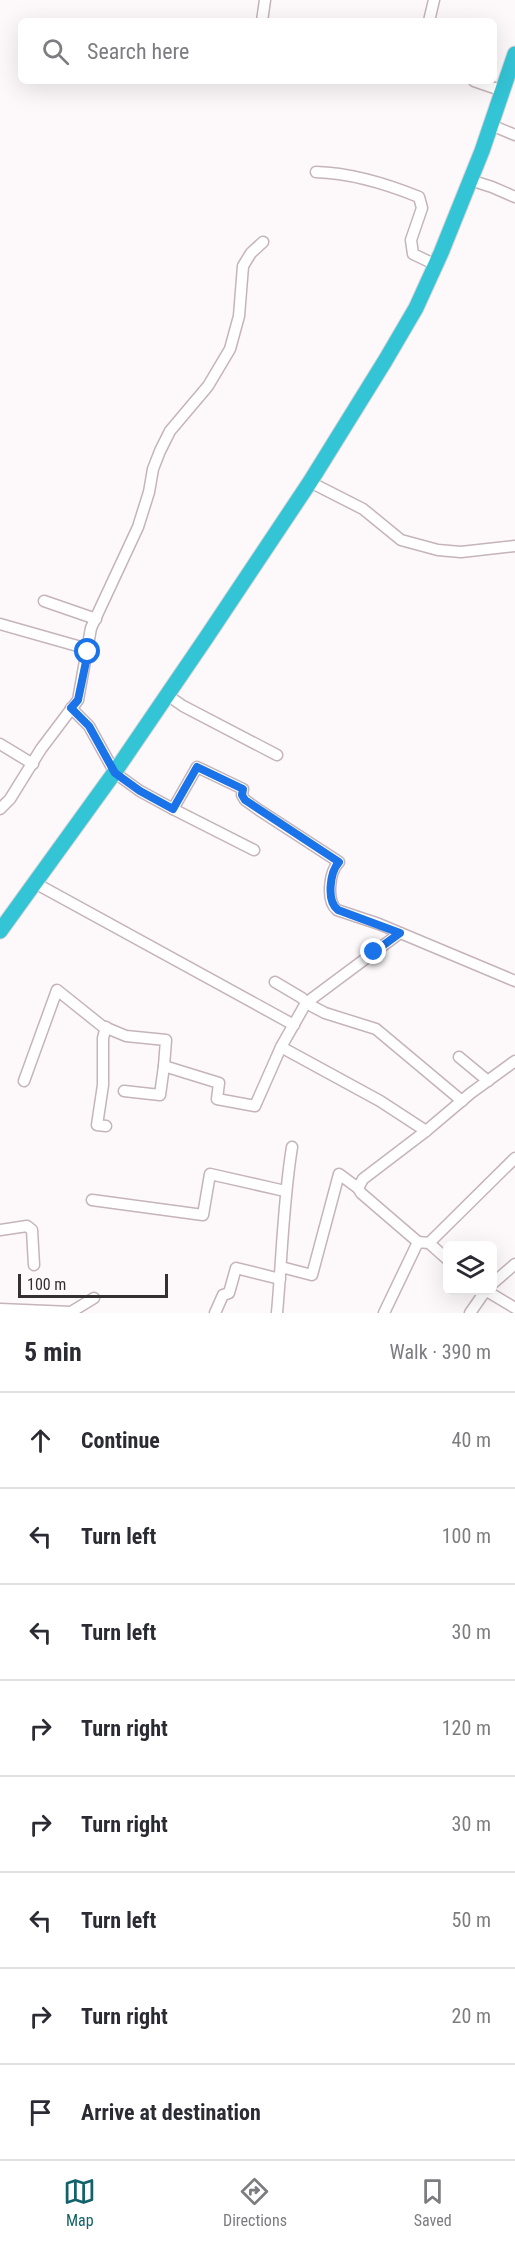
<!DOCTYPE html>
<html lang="en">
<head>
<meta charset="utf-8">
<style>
  body { margin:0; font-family:"Roboto Condensed",sans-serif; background:#f2f2f3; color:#2b2b33 }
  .controls { position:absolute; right:18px; bottom:18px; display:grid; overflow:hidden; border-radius:9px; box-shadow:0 6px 24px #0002 }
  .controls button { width:54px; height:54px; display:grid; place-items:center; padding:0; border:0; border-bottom:2px solid #e1e1e2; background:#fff; color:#2b2b33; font:30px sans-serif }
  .scale { position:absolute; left:18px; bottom:15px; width:150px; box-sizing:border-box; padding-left:6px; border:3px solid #362f31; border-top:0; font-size:16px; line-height:21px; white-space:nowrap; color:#362f31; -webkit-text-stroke:4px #fdf9fa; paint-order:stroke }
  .stop { position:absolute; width:18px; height:18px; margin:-14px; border:4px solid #1a73e8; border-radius:50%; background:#fff }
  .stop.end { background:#1a73e8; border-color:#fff; box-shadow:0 2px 6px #0008 }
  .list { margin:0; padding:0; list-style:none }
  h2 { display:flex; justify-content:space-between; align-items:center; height:78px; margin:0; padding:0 24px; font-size:26px }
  h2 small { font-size:20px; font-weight:400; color:#7c7c81 }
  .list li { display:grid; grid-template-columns:39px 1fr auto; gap:18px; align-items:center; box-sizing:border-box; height:96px; padding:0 24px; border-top:2px solid #e1e1e2 }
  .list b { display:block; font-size:22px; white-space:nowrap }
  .list em { font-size:20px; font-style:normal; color:#7c7c81 }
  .icon { flex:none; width:33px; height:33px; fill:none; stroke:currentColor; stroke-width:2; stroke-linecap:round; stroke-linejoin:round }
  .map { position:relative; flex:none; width:515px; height:1313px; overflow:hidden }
  .search { position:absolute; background:#fff; box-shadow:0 6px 24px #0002; left:18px; right:18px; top:18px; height:66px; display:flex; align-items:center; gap:15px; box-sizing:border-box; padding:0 21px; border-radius:9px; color:#7c7c81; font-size:22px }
  .sheet { height:846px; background:#fff }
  nav { display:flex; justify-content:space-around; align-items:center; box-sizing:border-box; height:84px; border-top:2px solid #e1e1e2; background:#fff; font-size:16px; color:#7c7c81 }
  nav a { display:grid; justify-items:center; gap:3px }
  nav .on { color:#13616b }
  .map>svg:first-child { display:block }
</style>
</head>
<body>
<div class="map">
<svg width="515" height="1313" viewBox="0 0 515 1313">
  <rect width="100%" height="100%" fill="#fdf9fa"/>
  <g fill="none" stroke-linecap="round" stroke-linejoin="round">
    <defs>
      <g id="minor">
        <path d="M 262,21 L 265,0"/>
        <path d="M 429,21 L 434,0"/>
        <path d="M 474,81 L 503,91"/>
        <path d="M 491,125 L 515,135"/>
        <path d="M 316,172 C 351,173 387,184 419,197 L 422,208 L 411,240 L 413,254 L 436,265"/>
        <path d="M 470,180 L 492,187 L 515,197"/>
        <path d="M 310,482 L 363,509 L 401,540 L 438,550 L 461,552 L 515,546"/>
        <path d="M 44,601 L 96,619"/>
        <path d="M 0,624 L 88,649"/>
        <path d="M 167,695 L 183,706 L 277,755"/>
        <path d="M 71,708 L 89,726 L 115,773 L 140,791 L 173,809 L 254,850"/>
        <path d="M 0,744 L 33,764"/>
        <path d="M 0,809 L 10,799 L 41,749 L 78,700 L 91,628 L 138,527 L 149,492 L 153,469 L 160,451 L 170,431 L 208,386 L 230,349 L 239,316 L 243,266 L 251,253 L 263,242"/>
        <path d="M 173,809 L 197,767 L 243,789 L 242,795 L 245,800 L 259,810 L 339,862 C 329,872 326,901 337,910 L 379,924 L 515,981"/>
        <path d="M 35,883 L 294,1025"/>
        <path d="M 275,982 L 302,998 L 306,1003 L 325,1013 L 376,1029 L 462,1101"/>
        <path d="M 281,1047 L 380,1101 L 426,1131"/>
        <path d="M 459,1057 L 488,1081"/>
        <path d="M 24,1081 L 57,990 L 102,1026 L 126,1036 L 166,1040 L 164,1066 L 219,1083 L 217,1099 L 255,1106 L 281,1047 L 306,1003 L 400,933"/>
        <path d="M 124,1091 L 160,1095 L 164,1066"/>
        <path d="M 106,1126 L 97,1125 L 103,1085 L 103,1038 L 106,1027"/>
        <path d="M 358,1188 L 361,1193 L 418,1242"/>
        <path d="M 92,1200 L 203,1215 L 210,1174 L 285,1191"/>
        <path d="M 0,1230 L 27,1226 L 32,1230 L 34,1265"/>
        <path d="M 429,1243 L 448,1260"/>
        <path d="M 281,1267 L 312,1275 L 339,1174 L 358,1188 L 363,1179 L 426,1131 L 471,1093 L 515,1061"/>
        <path d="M 492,1284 L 515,1264"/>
        <path d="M 485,1290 L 515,1308"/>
        <path d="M 0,1309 L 71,1312 L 94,1298"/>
        <path d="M 215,1313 L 223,1295 L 229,1293 L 236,1268 L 280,1279"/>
        <path d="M 277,1313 C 282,1258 283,1202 292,1147"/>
        <path d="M 384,1313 L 418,1242 L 429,1243 L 515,1158"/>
        <path d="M 470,1313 L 486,1290"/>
      </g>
      <path id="highway" d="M 0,931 L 112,776 L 206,638 L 310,482 L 385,361 L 416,308 L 441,253 L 482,151 L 515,54"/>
    </defs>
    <use href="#minor" stroke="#c5b4ba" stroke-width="13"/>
    <use href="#highway" stroke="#d7d5d6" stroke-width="17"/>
    <use href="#minor" stroke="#fff" stroke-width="10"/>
    <use href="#highway" stroke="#33c4d6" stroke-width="15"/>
  </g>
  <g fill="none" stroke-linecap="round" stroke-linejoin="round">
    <path stroke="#1a73e8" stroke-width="8" d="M 88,652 L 78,700 L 71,708 L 89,726 L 115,773 L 140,791 L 173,809 L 197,767 L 243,789 L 242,795 L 245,800 L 339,862 C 330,872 326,901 338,910 L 400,933 L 374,952"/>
  </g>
</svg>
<div class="controls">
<button><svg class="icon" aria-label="layers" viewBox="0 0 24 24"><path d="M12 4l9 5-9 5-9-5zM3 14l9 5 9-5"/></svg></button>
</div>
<div class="scale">100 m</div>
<div class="stop" style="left:88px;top:652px"></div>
<div class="stop end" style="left:374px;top:952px"></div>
<div class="search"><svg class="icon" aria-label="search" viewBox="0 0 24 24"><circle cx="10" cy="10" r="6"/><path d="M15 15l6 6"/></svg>Search here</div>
</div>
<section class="sheet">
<h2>5 min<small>Walk · 390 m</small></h2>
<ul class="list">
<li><svg class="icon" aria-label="ahead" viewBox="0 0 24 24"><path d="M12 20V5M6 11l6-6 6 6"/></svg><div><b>Continue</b></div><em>40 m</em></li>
<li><svg class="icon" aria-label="left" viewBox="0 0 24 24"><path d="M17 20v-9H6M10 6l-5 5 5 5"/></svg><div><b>Turn left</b></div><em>100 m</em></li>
<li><svg class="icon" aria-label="left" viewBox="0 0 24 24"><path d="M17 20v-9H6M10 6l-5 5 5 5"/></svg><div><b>Turn left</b></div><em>30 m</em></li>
<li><svg class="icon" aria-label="right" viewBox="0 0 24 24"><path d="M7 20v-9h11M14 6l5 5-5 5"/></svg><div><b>Turn right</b></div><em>120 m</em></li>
<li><svg class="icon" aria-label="right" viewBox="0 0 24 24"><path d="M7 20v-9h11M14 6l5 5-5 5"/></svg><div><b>Turn right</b></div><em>30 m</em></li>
<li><svg class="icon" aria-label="left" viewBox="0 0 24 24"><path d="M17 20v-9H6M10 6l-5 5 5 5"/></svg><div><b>Turn left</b></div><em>50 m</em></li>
<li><svg class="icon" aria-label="right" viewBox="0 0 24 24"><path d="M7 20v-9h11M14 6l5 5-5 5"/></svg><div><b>Turn right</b></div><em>20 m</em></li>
<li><svg class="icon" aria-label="arrive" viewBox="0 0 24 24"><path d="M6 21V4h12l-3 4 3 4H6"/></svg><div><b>Arrive at destination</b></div></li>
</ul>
</section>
<nav>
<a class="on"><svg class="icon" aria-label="map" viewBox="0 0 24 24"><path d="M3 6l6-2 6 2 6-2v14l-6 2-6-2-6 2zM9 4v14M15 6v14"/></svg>Map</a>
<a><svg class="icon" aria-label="directions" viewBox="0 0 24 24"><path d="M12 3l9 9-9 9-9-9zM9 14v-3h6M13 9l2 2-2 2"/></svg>Directions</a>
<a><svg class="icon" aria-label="saved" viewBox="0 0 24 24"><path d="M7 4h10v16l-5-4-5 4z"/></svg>Saved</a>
</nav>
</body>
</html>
